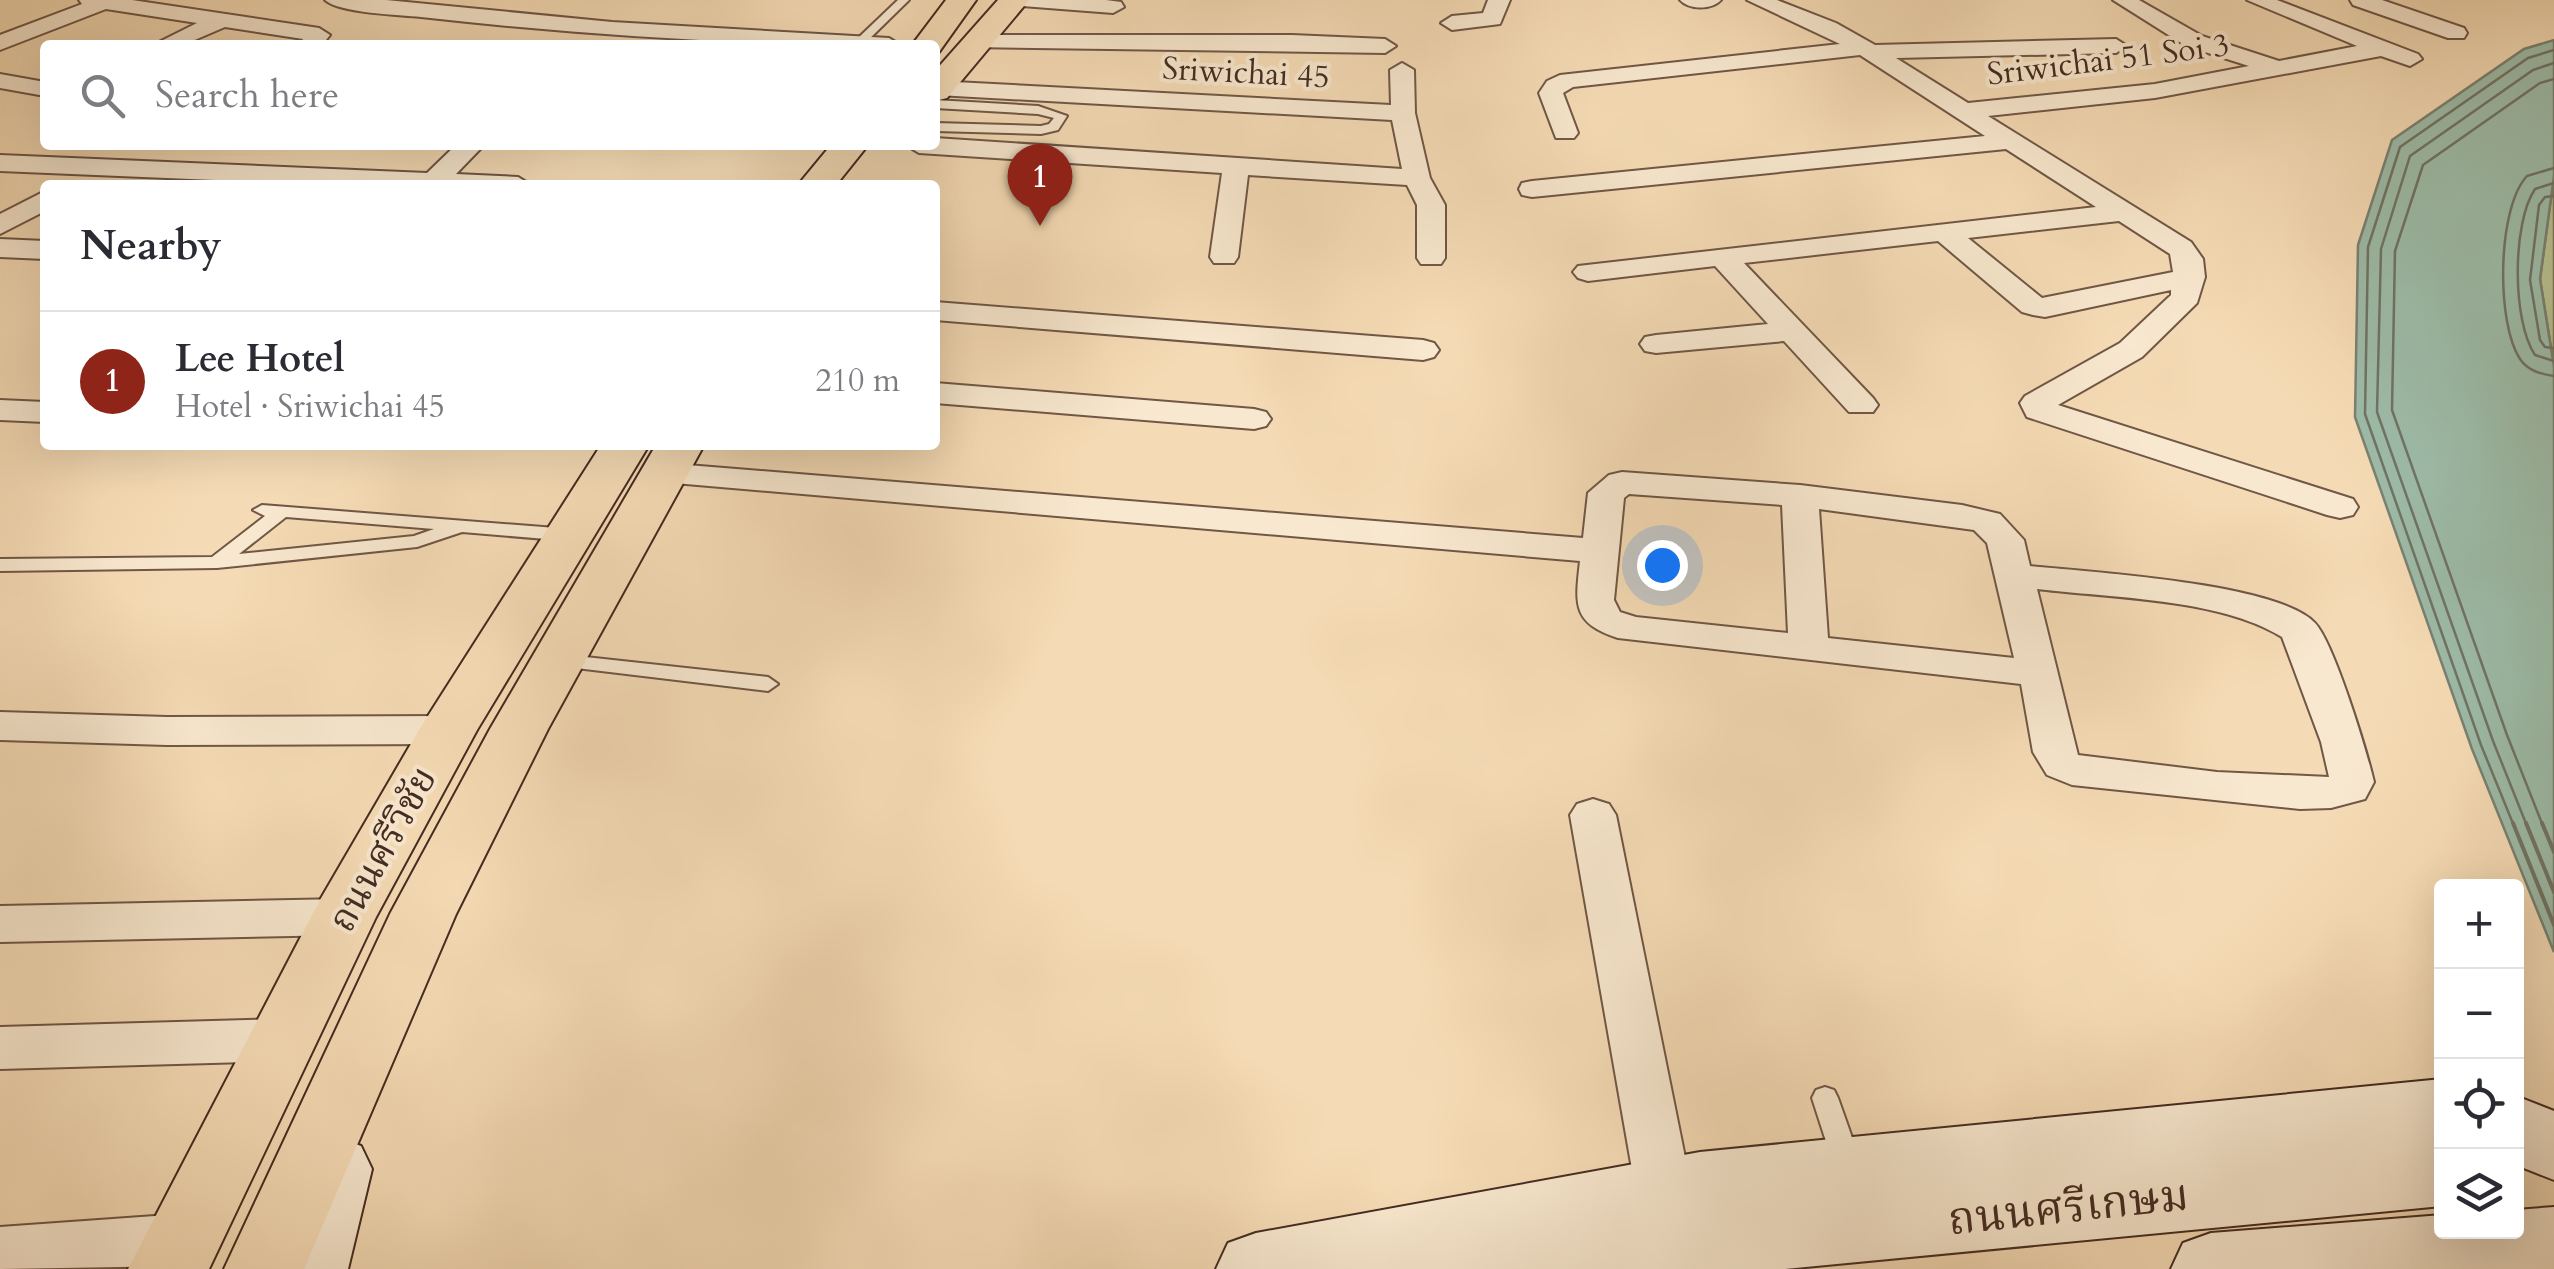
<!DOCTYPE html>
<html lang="en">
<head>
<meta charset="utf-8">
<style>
  body { margin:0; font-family:Cardo,"Noto Serif Thai",serif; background:#f2f2f3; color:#2b2b33 }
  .controls { position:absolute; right:30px; bottom:30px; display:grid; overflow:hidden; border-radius:10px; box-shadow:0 10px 40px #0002 }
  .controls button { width:90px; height:90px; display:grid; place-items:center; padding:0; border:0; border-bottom:2px solid #e1e1e2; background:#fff; color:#2b2b33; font:50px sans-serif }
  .you { position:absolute; left:1662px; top:565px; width:35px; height:35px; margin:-25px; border:8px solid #fff; border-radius:50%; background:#1a73e8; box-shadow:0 0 0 15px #1a73e833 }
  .badge { display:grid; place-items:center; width:65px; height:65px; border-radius:50%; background:#8f2418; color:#fff; font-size:32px; font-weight:700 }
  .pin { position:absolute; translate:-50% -82px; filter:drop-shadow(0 2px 5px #0008) }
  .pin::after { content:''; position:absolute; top:52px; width:35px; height:30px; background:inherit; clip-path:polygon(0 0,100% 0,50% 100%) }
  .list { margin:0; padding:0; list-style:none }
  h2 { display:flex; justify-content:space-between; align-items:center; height:130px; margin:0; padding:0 40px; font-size:42px }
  h2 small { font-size:32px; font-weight:400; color:#7c7c81 }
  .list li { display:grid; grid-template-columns:65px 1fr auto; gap:30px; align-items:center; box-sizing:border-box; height:140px; padding:0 40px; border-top:2px solid #e1e1e2 }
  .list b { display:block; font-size:38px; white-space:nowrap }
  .list p { margin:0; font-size:32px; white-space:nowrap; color:#7c7c81 }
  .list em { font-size:32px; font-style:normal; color:#7c7c81 }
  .icon { flex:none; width:55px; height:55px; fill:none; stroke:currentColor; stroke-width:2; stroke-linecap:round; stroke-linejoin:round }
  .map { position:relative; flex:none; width:2554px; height:1269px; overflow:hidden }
  .search { position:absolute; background:#fff; box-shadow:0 10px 40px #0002; left:40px; top:40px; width:900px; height:110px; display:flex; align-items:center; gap:25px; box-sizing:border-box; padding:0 35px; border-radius:10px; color:#7c7c81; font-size:38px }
  .panel { position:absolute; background:#fff; box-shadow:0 10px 40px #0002; left:40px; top:180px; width:900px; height:270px; border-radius:10px }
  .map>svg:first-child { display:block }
</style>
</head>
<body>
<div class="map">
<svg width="2554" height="1269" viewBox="0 0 2554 1269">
  <rect width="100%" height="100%" fill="#f5dbb5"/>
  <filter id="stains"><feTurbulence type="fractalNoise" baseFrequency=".002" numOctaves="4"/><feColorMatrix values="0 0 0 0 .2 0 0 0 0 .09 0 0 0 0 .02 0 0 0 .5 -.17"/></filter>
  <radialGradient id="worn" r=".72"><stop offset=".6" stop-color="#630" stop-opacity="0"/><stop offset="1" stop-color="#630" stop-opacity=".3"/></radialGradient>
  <path fill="#b7c191" stroke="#7e7659" stroke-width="2.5" d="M 2554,176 L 2554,367 L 2540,279 Z"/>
  <path fill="#9dbca9" stroke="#798273" stroke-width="2.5" d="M 2554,40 L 2554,176 L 2540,279 L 2554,367 L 2554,952 L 2472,749 L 2355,417 L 2358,245 L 2392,140 L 2524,49 Z"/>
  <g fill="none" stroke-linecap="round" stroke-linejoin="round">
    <g stroke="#707465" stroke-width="2.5">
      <path d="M 2554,168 L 2527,176 C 2497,208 2496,323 2520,359 C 2528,371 2541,374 2554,376"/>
      <path d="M 2554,183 L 2535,189 C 2512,223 2512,321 2535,355 L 2554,361"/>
      <path d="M 2554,196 L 2545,197 L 2539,205 L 2530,280 L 2540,340 L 2545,347 L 2554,348"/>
      <path d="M 2514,826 L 2481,745 L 2365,414 L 2368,247 L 2400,147 L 2528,58 L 2554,50"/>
      <path d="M 2527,826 L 2493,741 L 2377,412 L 2381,249 L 2410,156 L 2533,70 L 2554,63"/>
      <path d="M 2543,826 L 2507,735 L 2392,410 L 2395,251 L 2423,165 L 2540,83 L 2554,79"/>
    </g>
    <g stroke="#707465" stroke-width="4">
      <path d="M 2513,823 L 2554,925"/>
      <path d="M 2526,823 L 2554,892"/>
      <path d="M 2542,823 L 2554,852"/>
    </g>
    <defs>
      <g id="service">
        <path d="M 898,0 L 909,0 L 863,45 L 855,45 L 855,41 Z"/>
        <path d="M 935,100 L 1038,106 L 1067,116 L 1058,130 L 1041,134 L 935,131 L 935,123 L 1041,126 L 1049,124 L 1054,118 L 1038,114 L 935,108 Z"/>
        <path d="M 262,505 L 569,529 L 578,535 L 569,541 L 462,532 L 417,547 L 217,568 L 0,571 L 0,559 L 212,557 L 265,516 L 253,510 ZM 286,517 L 434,529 L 414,536 L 239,554 Z"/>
        <path d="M 558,654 L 768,677 L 778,684 L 768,691 L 551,665 L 548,660 Z"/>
        <path d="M 1825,1087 L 1834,1090 L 1838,1098 L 1861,1163 L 1857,1171 L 1847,1175 L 1837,1171 L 1833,1163 L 1812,1098 L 1816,1090 Z"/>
      </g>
      <g id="minor">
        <path d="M 79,0 L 132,0 L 319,28 L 330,35 L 322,45 L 299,45 L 303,39 L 225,27 L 183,45 L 153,45 L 197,23 L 106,9 L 0,50 L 0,35 L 82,4 Z"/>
        <path d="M 325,0 L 386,0 L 612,22 L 889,38 L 900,45 C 740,45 581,35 421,17 C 400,15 339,13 325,0 Z"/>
        <path d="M 1011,0 L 1106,0 L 1121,2 L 1124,7 L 1113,13 L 1022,6 Z"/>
        <path d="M 1488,0 L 1510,0 L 1500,24 L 1452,30 L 1441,23 L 1452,16 L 1483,13 Z"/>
        <path d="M 1680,0 L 1721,0 C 1712,10 1689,10 1680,0 Z"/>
        <path d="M 1747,0 L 1777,0 L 1836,23 L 1875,45 L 2116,39 L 2127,46 L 2116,53 L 1896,58 L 1968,103 L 2155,84 L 2249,66 L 2186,46 L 2113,0 L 2139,0 L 2202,36 L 2279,61 L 2357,46 L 2247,0 L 2277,0 L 2418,54 L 2422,59 L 2410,66 L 2381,56 L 2155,98 L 1988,116 L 2191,242 L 2203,259 L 2205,277 L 2197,303 L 2142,357 L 2058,405 L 2353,499 L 2358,507 L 2353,515 L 2340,518 L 2327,515 L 2027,417 L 2020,403 L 2025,396 L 2120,343 L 2171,295 L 2171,290 L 2045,317 L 2033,315 L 2022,312 L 1938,241 L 1744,263 L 1873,398 L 1878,405 L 1873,412 L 1849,412 L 1784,341 L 1656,353 L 1645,351 L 1640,344 L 1645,337 L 1656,335 L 1768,324 L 1715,266 L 1588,281 L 1578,278 L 1573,272 L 1578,266 L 2096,207 L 2006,149 L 1532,197 L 1522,195 L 1519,189 L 1522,183 L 1532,181 L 1985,136 L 1860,55 L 1573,87 L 1563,93 L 1578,133 L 1574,138 L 1556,138 L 1539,93 L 1547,81 L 1560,75 L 1840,44 ZM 2119,221 L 2170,254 L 2173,272 L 2042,298 L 1968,238 Z"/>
        <path d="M 2350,0 L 2382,0 L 2464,28 L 2467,33 L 2464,38 L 2448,38 L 2353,5 Z"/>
        <path d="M 977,35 L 1292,35 L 1385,39 L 1396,46 L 1385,53 L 969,47 L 966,42 L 969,37 Z"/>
        <path d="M 1402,63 L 1414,70 L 1415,113 L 1430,178 L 1445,205 L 1445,258 L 1441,264 L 1421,264 L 1417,258 L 1417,205 L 1407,185 L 1248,175 L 1238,257 L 1234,263 L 1214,263 L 1210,257 L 1222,173 L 919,153 L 906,145 L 935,145 L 935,138 L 1402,169 L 1392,120 L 937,95 L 935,81 L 1391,105 L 1390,70 Z"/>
        <path d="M 0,74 L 45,82 L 45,96 L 0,88 Z"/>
        <path d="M 456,145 L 484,145 L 456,174 L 518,177 L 531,185 L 330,185 L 0,171 L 0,155 L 427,173 Z"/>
        <path d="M 45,191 L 45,211 L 0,234 L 0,214 Z"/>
        <path d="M 0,239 L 45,241 L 45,259 L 0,257 Z"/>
        <path d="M 935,302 L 1423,340 L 1434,343 L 1439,350 L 1434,357 L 1423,360 L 935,320 Z"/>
        <path d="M 935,383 L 1254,409 L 1266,412 L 1271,419 L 1266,426 L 1254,429 L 935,403 Z"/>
        <path d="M 0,400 L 45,402 L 45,422 L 0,420 Z"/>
        <path d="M 663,463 L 1583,538 L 1588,493 L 1609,475 L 1622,472 L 1800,485 L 1962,505 L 2000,514 L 2024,540 L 2030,566 C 2089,572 2278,583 2315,623 C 2334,643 2367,752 2374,782 L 2365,799 L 2331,808 L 2300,809 L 2072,785 L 2047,775 L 2033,752 L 2021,684 L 1618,638 C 1572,623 1575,605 1580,561 L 651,481 L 645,474 L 651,467 ZM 1629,494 L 1782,505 L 1788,633 L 1636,617 L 1620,612 L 1614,600 L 1624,498 ZM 1819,509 L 1974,530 L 1987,543 L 2014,658 L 1828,638 ZM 2037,589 C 2110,598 2219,598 2282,637 L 2321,742 L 2329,777 L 2217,772 L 2078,755 Z"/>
        <path d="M 0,712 L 167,717 L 448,716 L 463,720 L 469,730 L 463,740 L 448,744 L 167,745 L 0,740 Z"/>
        <path d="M 1593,799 L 1609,804 L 1616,815 L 1692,1192 L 1684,1209 L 1664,1216 L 1644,1209 L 1636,1192 L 1570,815 L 1577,804 Z"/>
        <path d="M 343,899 L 360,904 L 367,917 L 360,930 L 343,935 L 0,942 L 0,906 Z"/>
        <path d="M 281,1019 L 299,1025 L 307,1040 L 299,1055 L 281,1061 L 0,1069 L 0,1027 Z"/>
        <path d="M 183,1214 L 203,1222 L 212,1240 L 203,1258 L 183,1266 L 0,1269 L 0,1227 Z"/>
      </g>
      <g id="secondary">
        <path d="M 2442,1079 L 2442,1206 L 1785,1269 L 1216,1269 L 1228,1243 L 1256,1233 L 1700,1152 Z"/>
        <path d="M 2516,1096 L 2554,1111 L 2554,1180 L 2516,1165 Z"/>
        <path d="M 334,1136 L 361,1146 L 372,1169 L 348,1269 L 268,1269 L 296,1169 L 307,1146 Z"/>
        <path d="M 2554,1207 L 2554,1269 L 2171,1269 L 2183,1243 L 2211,1233 L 2442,1215 L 2442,1232 L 2516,1232 L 2516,1210 Z"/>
      </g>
      <g id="primary">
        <path d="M 946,0 L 976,0 L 939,52 L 935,53 L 935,45 L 912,45 Z"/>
        <path d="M 998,0 L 1029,0 L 947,98 L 935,101 L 935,71 Z"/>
        <path d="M 831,145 L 868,145 L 836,185 L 798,185 Z"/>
        <path d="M 601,445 L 649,445 L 477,730 L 376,917 L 209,1269 L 128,1269 L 320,900 L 419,730 Z"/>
        <path d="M 656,445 L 704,445 L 548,729 L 456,914 L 304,1269 L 224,1269 L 390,914 L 490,729 Z"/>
      </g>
    </defs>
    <use href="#service" stroke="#705746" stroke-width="4"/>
    <use href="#minor" stroke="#705746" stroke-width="4"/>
    <use href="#secondary" stroke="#442b21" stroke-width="4"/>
    <use href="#primary" stroke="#442b21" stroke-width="4"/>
    <use href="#service" fill="#f8e8cf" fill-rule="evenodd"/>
    <use href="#minor" fill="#f8e8cf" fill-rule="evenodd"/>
    <use href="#secondary" fill="#f8e8cf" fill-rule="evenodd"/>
    <use href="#primary" fill="#f5dbb5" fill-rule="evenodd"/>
  </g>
  <g text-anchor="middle" stroke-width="8" stroke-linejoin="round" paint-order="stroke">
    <g font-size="32" fill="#442b21" stroke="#f8e8cf">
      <text transform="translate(2108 59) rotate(-7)" y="11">Sriwichai 51 Soi 3</text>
      <text transform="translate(1246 72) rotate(3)" y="11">Sriwichai 45</text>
    </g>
    <g font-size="38" fill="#442b21" stroke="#f8e8cf">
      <text transform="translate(382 849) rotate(-61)" y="13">ถนนศรีวิชัย</text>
    </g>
    <g font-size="45" fill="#442b21" stroke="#f8e8cf">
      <text transform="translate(2068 1206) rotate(-6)" y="16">ถนนศรีเกษม</text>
    </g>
  </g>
  <rect width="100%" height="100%" filter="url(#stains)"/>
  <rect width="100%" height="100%" fill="url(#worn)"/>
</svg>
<div class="controls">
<button>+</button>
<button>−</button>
<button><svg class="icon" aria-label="locate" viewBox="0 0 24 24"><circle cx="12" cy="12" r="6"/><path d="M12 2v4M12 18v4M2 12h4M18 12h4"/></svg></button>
<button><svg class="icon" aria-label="layers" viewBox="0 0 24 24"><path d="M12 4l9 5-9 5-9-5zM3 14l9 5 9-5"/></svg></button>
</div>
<div class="you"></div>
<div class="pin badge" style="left:1040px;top:226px">1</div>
<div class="search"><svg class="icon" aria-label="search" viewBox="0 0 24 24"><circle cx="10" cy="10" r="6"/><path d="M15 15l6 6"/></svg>Search here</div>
<section class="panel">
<h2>Nearby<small></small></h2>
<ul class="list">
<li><span class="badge">1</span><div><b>Lee Hotel</b><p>Hotel · Sriwichai 45</p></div><em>210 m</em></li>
</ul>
</section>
</div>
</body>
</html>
